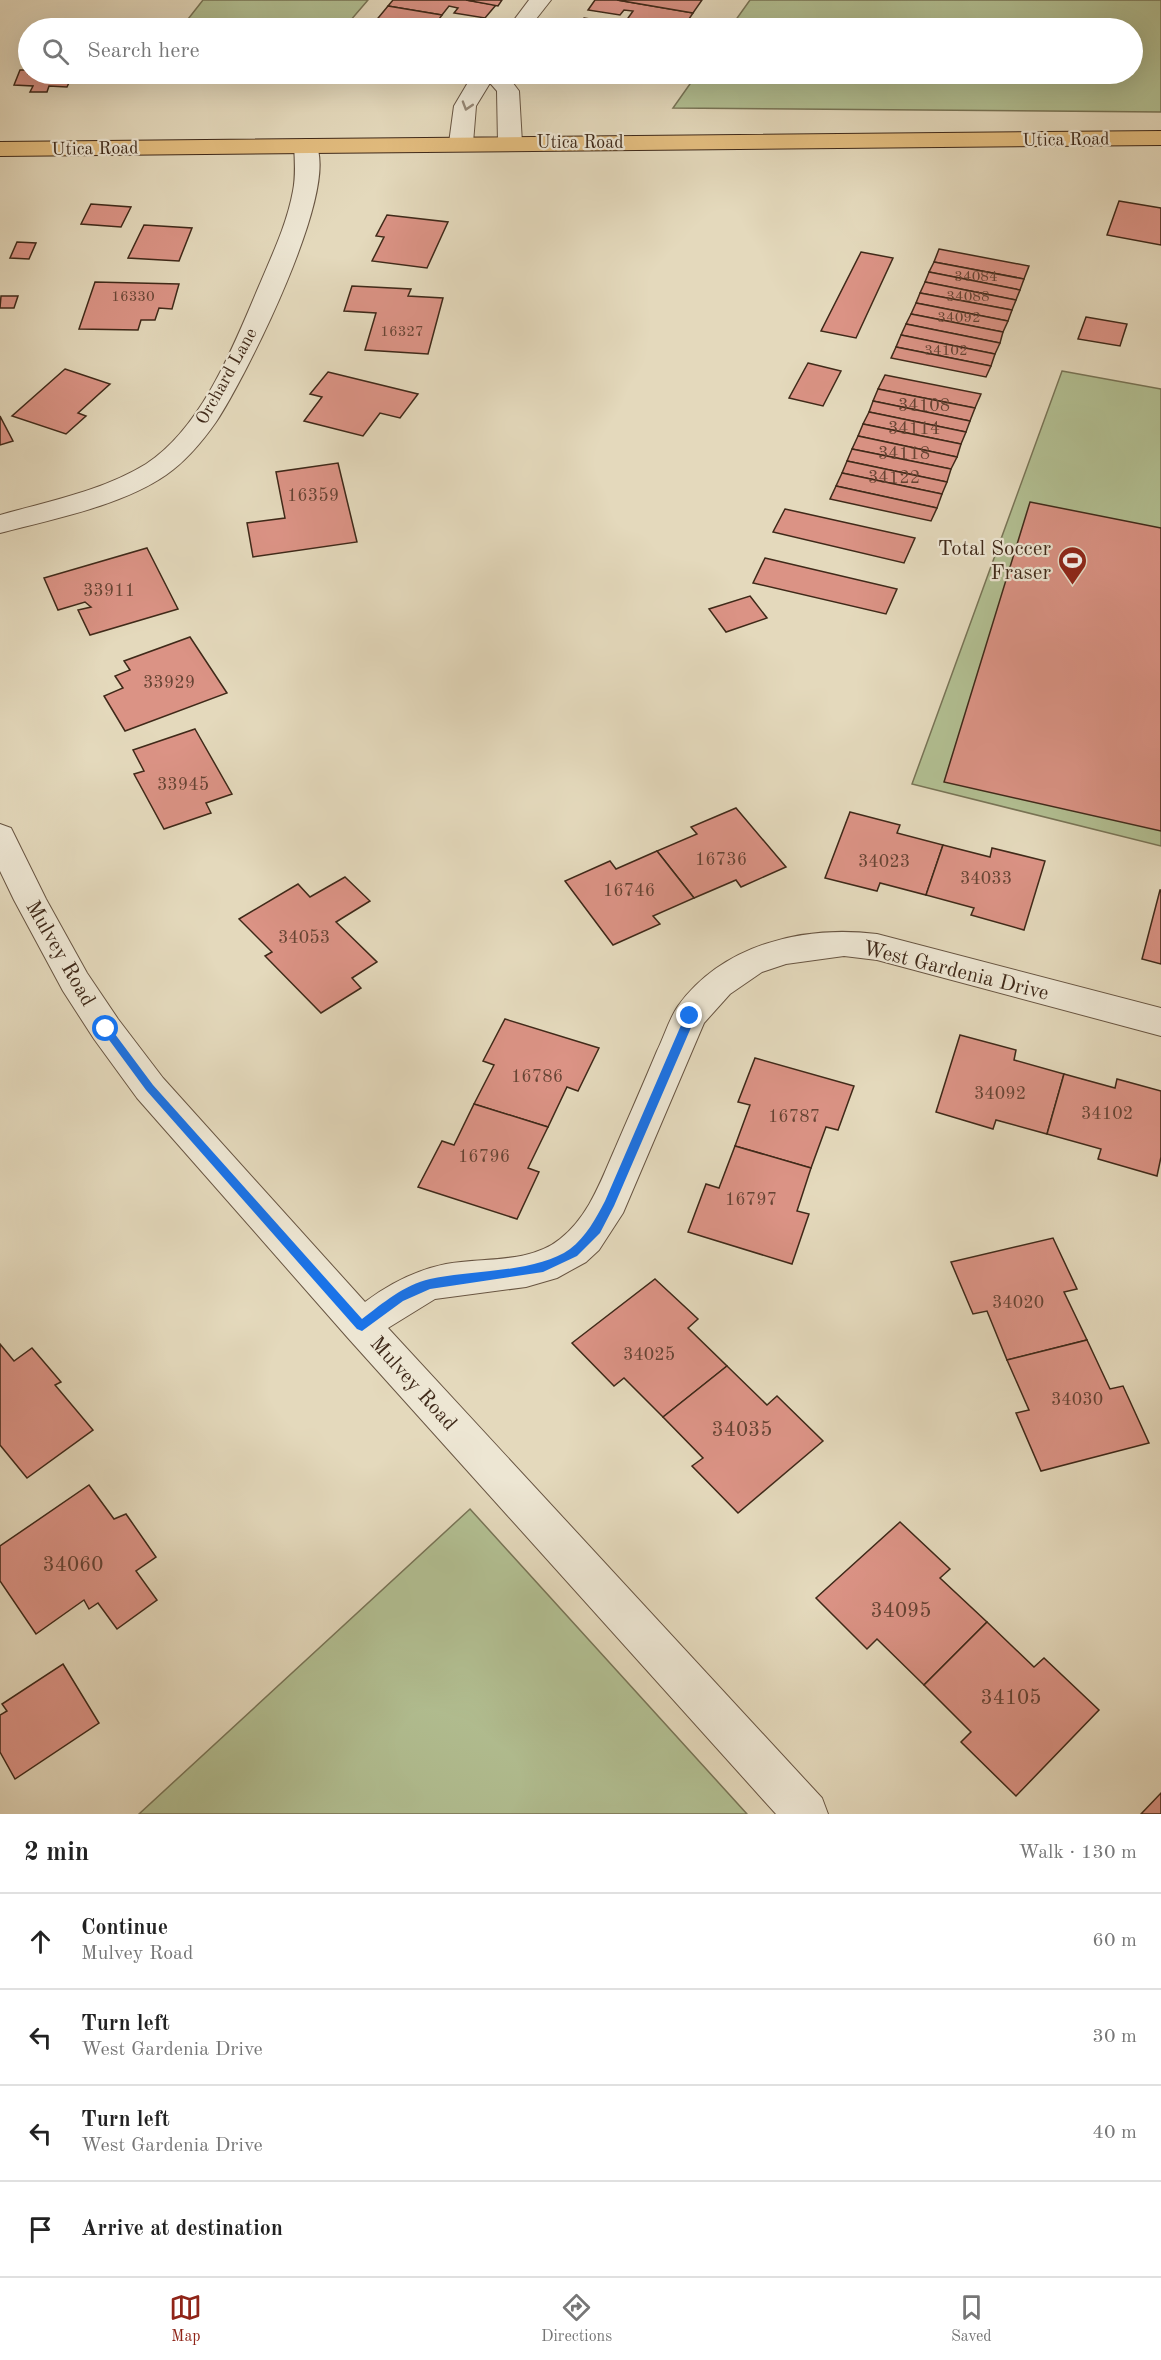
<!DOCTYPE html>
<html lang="en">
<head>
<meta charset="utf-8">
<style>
  body { margin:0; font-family:"Old Standard TT",serif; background:#f6f6f6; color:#222 }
  .stop { position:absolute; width:18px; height:18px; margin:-14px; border:4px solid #1a73e8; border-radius:50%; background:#fff }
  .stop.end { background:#1a73e8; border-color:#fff; box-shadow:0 2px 6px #0008 }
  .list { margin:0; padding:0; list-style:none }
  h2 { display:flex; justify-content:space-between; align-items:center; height:78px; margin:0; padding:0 24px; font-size:26px }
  h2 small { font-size:20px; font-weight:400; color:#767676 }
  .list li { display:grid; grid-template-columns:39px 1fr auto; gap:18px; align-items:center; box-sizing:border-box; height:96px; padding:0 24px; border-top:2px solid #e0e0e0 }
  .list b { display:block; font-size:22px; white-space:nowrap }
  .list p { margin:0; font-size:20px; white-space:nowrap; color:#767676 }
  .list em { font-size:20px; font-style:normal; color:#767676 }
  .icon { flex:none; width:33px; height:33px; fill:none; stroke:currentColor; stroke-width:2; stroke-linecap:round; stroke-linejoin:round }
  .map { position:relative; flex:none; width:1161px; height:1814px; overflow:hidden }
  .search { position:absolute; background:#fff; box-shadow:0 6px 24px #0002; left:18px; right:18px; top:18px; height:66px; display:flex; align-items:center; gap:15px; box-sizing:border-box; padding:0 21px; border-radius:33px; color:#767676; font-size:22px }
  .sheet { height:462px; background:#fff }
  nav { display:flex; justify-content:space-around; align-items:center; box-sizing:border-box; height:84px; border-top:2px solid #e0e0e0; background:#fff; font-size:16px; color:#767676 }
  nav a { display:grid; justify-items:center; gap:3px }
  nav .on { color:#8f2418 }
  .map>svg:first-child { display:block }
</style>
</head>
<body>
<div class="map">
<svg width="1161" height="1814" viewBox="0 0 1161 1814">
  <rect width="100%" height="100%" fill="#e4d9bc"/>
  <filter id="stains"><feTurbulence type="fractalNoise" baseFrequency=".00333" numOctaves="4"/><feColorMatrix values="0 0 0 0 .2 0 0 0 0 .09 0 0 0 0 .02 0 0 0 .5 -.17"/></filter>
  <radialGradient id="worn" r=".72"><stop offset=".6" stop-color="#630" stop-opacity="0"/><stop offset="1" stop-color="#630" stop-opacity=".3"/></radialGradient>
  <g fill="#b2bf92" stroke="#787456" stroke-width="1.5">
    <path d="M 203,0 L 368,0 L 344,28 L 181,28 Z"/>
    <path d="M 750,0 L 1161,0 L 1161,112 L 673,108 L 697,74 L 1132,74 L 1132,28 L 730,28 Z"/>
    <path d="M 1062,371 L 1161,389 L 1161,846 L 912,784 Z"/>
    <path d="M 470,1509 L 747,1814 L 139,1814 Z"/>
  </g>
  <g fill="#db9385" stroke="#3f2919" stroke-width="1.5">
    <path d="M 393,0 L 466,0 L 496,5 L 485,18 L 454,13 L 458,8 L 449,6 L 442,15 L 388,6 Z"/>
    <path d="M 466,0 L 502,0 L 498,6 Z"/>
    <path d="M 595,0 L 617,0 L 693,13 L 683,28 L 671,28 L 626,21 L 633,11 L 624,10 L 620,15 L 588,10 Z"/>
    <path d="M 617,0 L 702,0 L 693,13 Z"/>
    <path d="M 388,6 L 442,15 L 435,25 L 443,26 L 447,21 L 478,26 L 476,28 L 406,28 L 374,23 Z"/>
    <path d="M 584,18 L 615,23 L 611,28 L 576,28 Z"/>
    <path d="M 626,21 L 671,28 L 621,28 Z"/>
    <path d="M 374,23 L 406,28 L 370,28 Z"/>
    <path d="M 20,70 L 28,70 L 28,74 L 73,74 L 67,87 L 49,86 L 47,92 L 30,92 L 33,86 L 14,85 Z"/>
    <path d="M 1119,201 L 1161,208 L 1161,245 L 1107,235 Z"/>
    <path d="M 91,204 L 131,207 L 121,227 L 81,224 Z"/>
    <path d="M 387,215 L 448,222 L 427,268 L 372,261 L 384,237 L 376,236 Z"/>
    <path d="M 144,225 L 192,228 L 179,261 L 128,258 Z"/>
    <path d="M 17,242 L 36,243 L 29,259 L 10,258 Z"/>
    <path d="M 939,249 L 1029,266 L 1024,279 L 934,262 Z"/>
    <path d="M 861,252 L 893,258 L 856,338 L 821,331 Z"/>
    <path d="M 934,262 L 1024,279 L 1020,290 L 929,272 Z"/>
    <path d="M 929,272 L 1020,290 L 1016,300 L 925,282 Z"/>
    <path d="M 95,282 L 179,284 L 172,309 L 159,308 L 155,320 L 141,320 L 138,330 L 79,329 Z"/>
    <path d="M 925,282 L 1016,300 L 1012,310 L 920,293 Z"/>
    <path d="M 352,286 L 411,289 L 408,296 L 443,298 L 428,354 L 365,350 L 376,313 L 344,311 Z"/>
    <path d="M 920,293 L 1012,310 L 1008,321 L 916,303 Z"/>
    <path d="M 1,296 L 18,296 L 14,308 L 0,308 Z"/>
    <path d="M 916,303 L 1008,321 L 1003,332 L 911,314 Z"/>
    <path d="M 911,314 L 1003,332 L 1000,343 L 906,324 Z"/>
    <path d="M 1086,317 L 1127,324 L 1120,346 L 1078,339 Z"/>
    <path d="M 906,324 L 1000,343 L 995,354 L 901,335 Z"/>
    <path d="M 901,335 L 995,354 L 991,366 L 896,347 Z"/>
    <path d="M 896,347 L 991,366 L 986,377 L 891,358 Z"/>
    <path d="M 808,363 L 841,371 L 823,406 L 789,398 Z"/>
    <path d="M 65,369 L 110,384 L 78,413 L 86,416 L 66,434 L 12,416 Z"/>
    <path d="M 328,372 L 418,394 L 400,418 L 380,413 L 363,436 L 304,421 L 322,397 L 310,394 Z"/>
    <path d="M 885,375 L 981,394 L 975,408 L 878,389 Z"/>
    <path d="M 878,389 L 975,408 L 970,421 L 873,401 Z"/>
    <path d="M 873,401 L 970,421 L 966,432 L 869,412 Z"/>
    <path d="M 869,412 L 966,432 L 961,444 L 863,424 Z"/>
    <path d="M 0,416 L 13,441 L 0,445 Z"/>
    <path d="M 863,424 L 961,444 L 957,457 L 858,436 Z"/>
    <path d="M 858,436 L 957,457 L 951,469 L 852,449 Z"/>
    <path d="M 852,449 L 951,469 L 947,482 L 847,461 Z"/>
    <path d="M 847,461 L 947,482 L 942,494 L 842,473 Z"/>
    <path d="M 338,463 L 357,542 L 253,557 L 247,523 L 285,518 L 276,472 Z"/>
    <path d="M 842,473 L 942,494 L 937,508 L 836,486 Z"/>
    <path d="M 836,486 L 937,508 L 931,521 L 830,499 Z"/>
    <path d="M 1030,502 L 1161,528 L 1161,831 L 944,782 Z"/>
    <path d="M 785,509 L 915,538 L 904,563 L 773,532 Z"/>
    <path d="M 147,548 L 178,609 L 90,635 L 78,610 L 91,607 L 85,602 L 58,610 L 44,578 Z"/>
    <path d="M 765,558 L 897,589 L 886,614 L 753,583 Z"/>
    <path d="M 750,596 L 767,618 L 726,632 L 709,609 Z"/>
    <path d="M 190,637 L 227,693 L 125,731 L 104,696 L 123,688 L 115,676 L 130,670 L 124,661 Z"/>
    <path d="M 195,729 L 232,794 L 206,803 L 211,813 L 164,829 L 134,774 L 144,771 L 133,750 Z"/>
    <path d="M 736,808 L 786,867 L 741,887 L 736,880 L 694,898 L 657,851 L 697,834 L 691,827 Z"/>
    <path d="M 850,812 L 900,825 L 897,833 L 943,845 L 926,895 L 880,883 L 877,891 L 825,878 Z"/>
    <path d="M 943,845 L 990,857 L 992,848 L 1045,861 L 1024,930 L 971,915 L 974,908 L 926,895 Z"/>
    <path d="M 657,851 L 694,898 L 653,916 L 660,924 L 613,945 L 565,881 L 610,861 L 616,869 Z"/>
    <path d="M 345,877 L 370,901 L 336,922 L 377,962 L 352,978 L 361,988 L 321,1013 L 265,956 L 272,952 L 239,919 L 298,884 L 310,897 Z"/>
    <path d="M 1160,890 L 1161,890 L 1161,964 L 1142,959 Z"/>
    <path d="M 505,1019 L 599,1048 L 578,1091 L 567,1087 L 548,1127 L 474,1104 L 494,1065 L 483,1061 Z"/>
    <path d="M 960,1035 L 1016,1050 L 1014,1060 L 1064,1074 L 1047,1134 L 996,1120 L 993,1129 L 936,1112 Z"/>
    <path d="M 755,1058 L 854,1086 L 838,1130 L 826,1127 L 811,1168 L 735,1146 L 750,1105 L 738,1102 Z"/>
    <path d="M 1064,1074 L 1115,1088 L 1117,1079 L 1161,1091 L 1161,1157 L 1157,1176 L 1098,1159 L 1101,1149 L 1047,1134 Z"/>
    <path d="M 474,1104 L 548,1127 L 528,1168 L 539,1172 L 517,1219 L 418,1187 L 442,1141 L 454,1145 Z"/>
    <path d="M 735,1146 L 811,1168 L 797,1211 L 809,1214 L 792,1264 L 688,1232 L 706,1184 L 719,1188 Z"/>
    <path d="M 1053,1238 L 1077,1289 L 1064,1292 L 1087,1340 L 1007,1360 L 987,1311 L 973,1314 L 951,1262 Z"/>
    <path d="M 655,1279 L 698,1319 L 688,1328 L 727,1366 L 663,1417 L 624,1378 L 614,1386 L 572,1343 Z"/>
    <path d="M 1087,1340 L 1110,1389 L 1123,1386 L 1149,1443 L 1041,1471 L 1016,1413 L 1029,1410 L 1007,1360 Z"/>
    <path d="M 0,1344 L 14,1361 L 32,1348 L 61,1382 L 55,1385 L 93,1430 L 27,1478 L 0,1445 Z"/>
    <path d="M 727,1366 L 767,1405 L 777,1396 L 823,1441 L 738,1513 L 692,1466 L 703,1458 L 663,1417 Z"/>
    <path d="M 89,1485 L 114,1519 L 126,1514 L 156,1557 L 136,1571 L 157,1600 L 117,1629 L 98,1603 L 89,1609 L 84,1600 L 36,1634 L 0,1581 L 0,1546 Z"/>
    <path d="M 900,1522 L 950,1569 L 940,1578 L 987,1622 L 924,1685 L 877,1639 L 867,1649 L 816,1598 Z"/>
    <path d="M 987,1622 L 1034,1667 L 1044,1658 L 1099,1710 L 1016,1796 L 961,1742 L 971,1732 L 924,1685 Z"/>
    <path d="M 63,1664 L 99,1723 L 15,1779 L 0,1752 L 0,1715 L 7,1711 L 2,1704 Z"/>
    <path d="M 1161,1793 L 1161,1814 L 1141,1814 Z"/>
  </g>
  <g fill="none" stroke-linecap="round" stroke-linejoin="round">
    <defs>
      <g id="minor">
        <path d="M 529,0 L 551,0 L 529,28 L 508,28 Z"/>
        <path d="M 473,74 L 506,74 L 519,91 L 522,143 L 518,148 L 510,150 L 502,148 L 498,143 L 497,91 L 490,83 L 476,106 L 473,143 L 469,148 L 461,150 L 453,148 L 449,143 L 454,106 Z"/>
        <path d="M 306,139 L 314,141 C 344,184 244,380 216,422 C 202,442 186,461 166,475 C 121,506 53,519 0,533 L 0,515 C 49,501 102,491 146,464 C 202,428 234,345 259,286 C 272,255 287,224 293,191 C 296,176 295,161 294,146 L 298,141 Z"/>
        <path d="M 0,824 L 11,828 L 46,899 L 87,973 L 118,1019 L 163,1078 L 365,1302 C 389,1284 416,1270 446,1264 C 483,1257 529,1264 560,1239 C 588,1217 600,1183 614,1151 C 628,1118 643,1085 657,1051 C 664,1037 669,1019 678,1006 C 723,944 804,925 877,934 L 1161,1008 L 1161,1036 L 877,960 L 844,956 L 786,964 L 762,972 L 730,994 L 704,1023 L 623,1213 L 599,1250 L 586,1262 L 557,1278 L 526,1287 L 435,1299 L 388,1328 L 822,1798 L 828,1814 L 776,1814 L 348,1338 L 137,1098 L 94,1039 L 63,991 L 14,900 L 0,871 Z"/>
      </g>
      <path id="major" d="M 1161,131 L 1161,145 L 0,156 L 0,142 Z"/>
    </defs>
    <use href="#minor" stroke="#685542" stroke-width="2"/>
    <use href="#major" stroke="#3f2919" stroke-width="2"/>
    <use href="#minor" fill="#ede6d3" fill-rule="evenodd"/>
    <use href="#major" fill="#e2bc7e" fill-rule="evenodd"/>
  </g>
  <defs><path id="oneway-chevron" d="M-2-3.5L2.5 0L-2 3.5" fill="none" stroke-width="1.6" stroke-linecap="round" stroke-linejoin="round" transform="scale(1.5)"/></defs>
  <use stroke="#968876" href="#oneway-chevron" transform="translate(467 106) rotate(107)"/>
  <path fill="#1a73e8" d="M 690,1012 L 696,1016 L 614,1206 L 600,1233 L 577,1256 L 543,1272 L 430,1289 L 403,1301 L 362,1331 L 357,1329 L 146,1090 L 101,1029 L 102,1026 L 109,1026 L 153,1085 L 362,1319 C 383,1303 404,1285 430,1279 C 470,1270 537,1273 570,1249 C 586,1237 596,1218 605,1201 L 685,1016 Z"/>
  <defs>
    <symbol id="stadium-pin" viewBox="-11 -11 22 30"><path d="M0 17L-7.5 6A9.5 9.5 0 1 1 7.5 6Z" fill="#8f2418" stroke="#ede6d3"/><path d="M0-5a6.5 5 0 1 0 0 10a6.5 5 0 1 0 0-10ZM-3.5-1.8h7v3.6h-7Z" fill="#fff"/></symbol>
  </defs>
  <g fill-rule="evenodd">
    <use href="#stadium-pin" x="1056" y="544" width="33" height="45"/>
  </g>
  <g text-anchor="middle" stroke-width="4.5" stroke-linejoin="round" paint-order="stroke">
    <g font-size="15" fill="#664434">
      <text x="976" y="281">34084</text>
      <text x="133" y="301">16330</text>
      <text x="968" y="301">34088</text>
      <text x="959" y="322">34092</text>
      <text x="402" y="336">16327</text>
      <text x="946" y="355">34102</text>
    </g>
    <g font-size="18" fill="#3f2919" stroke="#ede6d3">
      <text transform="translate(1066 139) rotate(-1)" y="6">Utica Road</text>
      <text x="580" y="148">Utica Road</text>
      <text transform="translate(95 148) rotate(-1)" y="6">Utica Road</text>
      <text transform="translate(226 376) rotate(-61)" y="6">Orchard Lane</text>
    </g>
    <g font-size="18" fill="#664434">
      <text x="924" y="411">34108</text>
      <text x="914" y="434">34114</text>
      <text x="904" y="459">34118</text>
      <text x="894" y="483">34122</text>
      <text x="313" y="501">16359</text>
      <text x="109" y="596">33911</text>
      <text x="169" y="688">33929</text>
      <text x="183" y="790">33945</text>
      <text x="721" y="865">16736</text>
      <text x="884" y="867">34023</text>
      <text x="986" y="884">34033</text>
      <text x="629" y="896">16746</text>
      <text x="304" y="943">34053</text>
      <text x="537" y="1082">16786</text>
      <text x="1000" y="1099">34092</text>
      <text x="1107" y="1119">34102</text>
      <text x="794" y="1122">16787</text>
      <text x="484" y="1162">16796</text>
      <text x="751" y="1205">16797</text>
      <text x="1018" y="1308">34020</text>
      <text x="649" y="1360">34025</text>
      <text x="1077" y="1405">34030</text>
    </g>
    <g font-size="21" fill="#3f2919" stroke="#ede6d3" text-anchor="end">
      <text x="1051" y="555">Total Soccer<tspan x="1051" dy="24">Fraser</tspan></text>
    </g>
    <g font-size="21" fill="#3f2919" stroke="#ede6d3">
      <text transform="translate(61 953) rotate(60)" y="7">Mulvey Road</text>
      <text transform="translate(956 970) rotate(14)" y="7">West Gardenia Drive</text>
      <text transform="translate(414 1383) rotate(48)" y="7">Mulvey Road</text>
    </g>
    <g font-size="21" fill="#664434">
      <text x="742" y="1436">34035</text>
      <text x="73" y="1571">34060</text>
      <text x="901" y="1617">34095</text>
      <text x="1011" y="1704">34105</text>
    </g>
  </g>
  <rect width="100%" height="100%" filter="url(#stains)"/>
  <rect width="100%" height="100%" fill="url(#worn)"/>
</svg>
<div class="stop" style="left:106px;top:1029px"></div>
<div class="stop end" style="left:690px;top:1016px"></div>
<div class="search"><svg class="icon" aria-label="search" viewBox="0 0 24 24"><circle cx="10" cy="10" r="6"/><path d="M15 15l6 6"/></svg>Search here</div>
</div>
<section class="sheet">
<h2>2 min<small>Walk · 130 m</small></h2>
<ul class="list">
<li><svg class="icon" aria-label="ahead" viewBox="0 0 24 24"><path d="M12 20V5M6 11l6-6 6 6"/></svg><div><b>Continue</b><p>Mulvey Road</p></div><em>60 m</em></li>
<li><svg class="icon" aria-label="left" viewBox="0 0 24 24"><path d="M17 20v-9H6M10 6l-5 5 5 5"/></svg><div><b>Turn left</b><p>West Gardenia Drive</p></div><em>30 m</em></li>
<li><svg class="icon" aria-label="left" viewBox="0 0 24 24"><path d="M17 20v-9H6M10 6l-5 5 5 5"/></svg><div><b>Turn left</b><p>West Gardenia Drive</p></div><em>40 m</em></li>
<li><svg class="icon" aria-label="arrive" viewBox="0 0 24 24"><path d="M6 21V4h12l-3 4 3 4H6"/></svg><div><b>Arrive at destination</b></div></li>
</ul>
</section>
<nav>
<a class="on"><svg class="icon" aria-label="map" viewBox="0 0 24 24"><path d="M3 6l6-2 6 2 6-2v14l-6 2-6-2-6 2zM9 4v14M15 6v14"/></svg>Map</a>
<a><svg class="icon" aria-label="directions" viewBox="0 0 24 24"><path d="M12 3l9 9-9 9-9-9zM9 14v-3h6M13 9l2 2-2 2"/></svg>Directions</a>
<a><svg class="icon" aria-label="saved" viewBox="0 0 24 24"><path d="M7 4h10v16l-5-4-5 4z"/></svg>Saved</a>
</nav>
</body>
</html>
